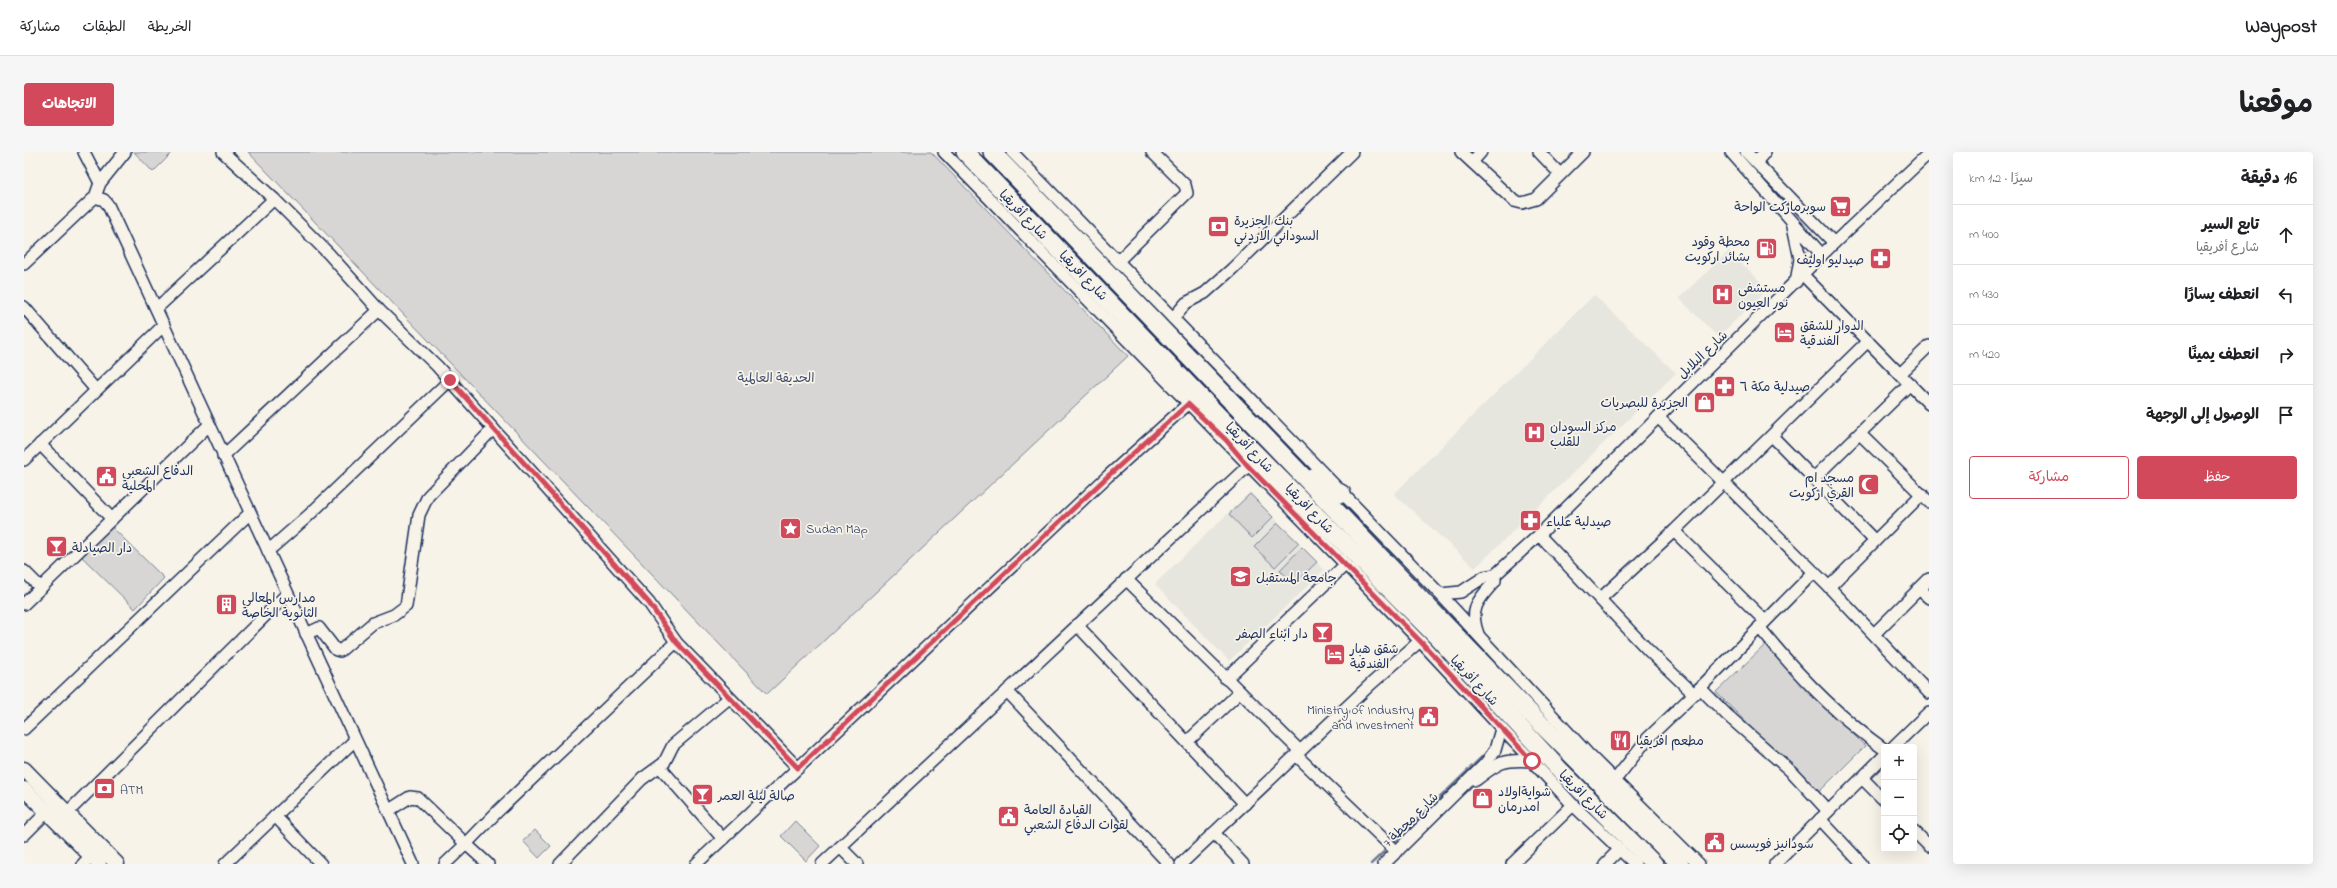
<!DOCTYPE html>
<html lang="ar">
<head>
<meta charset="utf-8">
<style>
  body { margin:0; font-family:"Indie Flower","Playpen Sans Arabic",sans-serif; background:#f6f6f6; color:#202124; direction:rtl }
  .controls { position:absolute; right:12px; bottom:12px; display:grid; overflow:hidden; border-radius:4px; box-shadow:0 4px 16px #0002 }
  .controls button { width:36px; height:36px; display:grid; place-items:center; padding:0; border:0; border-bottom:1px solid #e0e0e0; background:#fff; color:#202124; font:20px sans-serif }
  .stop { position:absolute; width:12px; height:12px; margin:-9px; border:3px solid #d1495b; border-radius:50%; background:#fff }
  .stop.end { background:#d1495b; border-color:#fff; box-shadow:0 1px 4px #0008 }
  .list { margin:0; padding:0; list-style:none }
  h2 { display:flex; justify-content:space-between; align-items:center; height:52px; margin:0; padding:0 16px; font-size:17px }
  h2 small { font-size:13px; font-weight:400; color:#757577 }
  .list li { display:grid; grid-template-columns:26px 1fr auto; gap:12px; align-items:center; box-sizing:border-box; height:60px; padding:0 16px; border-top:1px solid #e0e0e0 }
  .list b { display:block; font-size:15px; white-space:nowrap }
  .list p { margin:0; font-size:13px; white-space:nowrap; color:#757577 }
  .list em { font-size:13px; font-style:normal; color:#757577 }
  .actions { display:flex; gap:8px; padding:12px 16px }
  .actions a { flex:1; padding:9px 0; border:1px solid #d1495b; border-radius:4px; text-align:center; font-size:14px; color:#d1495b }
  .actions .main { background:#d1495b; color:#fff }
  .icon { flex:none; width:22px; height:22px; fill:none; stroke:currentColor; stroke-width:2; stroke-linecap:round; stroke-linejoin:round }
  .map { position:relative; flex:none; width:1905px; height:712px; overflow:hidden; direction:ltr; border-radius:4px }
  header { display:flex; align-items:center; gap:24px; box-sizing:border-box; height:56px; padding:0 20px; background:#fff; border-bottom:1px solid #e0e0e0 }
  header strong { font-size:19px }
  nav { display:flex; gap:22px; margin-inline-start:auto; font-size:14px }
  .intro { display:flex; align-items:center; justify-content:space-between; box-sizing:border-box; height:96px; padding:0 24px }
  h1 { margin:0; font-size:28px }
  .button { padding:10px 18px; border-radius:4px; background:#d1495b; color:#fff; font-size:14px; font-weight:700 }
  main { display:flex; gap:24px; padding:0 24px }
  aside { flex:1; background:#fff; border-radius:4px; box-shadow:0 4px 16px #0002 }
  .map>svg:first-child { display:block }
</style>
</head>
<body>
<header>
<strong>Waypost</strong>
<nav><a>الخريطة</a><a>الطبقات</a><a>مشاركة</a></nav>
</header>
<div class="intro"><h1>موقعنا</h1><a class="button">الاتجاهات</a></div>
<main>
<aside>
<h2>16 دقيقة<small>سيرًا · 1.2 km</small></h2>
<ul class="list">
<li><svg class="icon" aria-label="ahead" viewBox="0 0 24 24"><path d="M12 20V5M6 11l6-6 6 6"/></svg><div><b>تابع السير</b><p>شارع أفريقيا</p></div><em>400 m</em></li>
<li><svg class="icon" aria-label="left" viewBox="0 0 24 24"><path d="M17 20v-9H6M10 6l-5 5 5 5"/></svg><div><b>انعطف يسارًا</b></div><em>430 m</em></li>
<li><svg class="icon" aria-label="right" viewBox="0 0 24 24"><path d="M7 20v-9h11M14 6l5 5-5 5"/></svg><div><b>انعطف يمينًا</b></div><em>420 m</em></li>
<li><svg class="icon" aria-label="arrive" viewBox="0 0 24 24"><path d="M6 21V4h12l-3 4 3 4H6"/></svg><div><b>الوصول إلى الوجهة</b></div></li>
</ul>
<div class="actions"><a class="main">حفظ</a><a>مشاركة</a></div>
</aside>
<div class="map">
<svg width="1905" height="712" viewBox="0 0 1905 712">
  <rect width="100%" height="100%" fill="#f7f3e8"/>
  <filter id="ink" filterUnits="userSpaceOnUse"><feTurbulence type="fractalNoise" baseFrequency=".025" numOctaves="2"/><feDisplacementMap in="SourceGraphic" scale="8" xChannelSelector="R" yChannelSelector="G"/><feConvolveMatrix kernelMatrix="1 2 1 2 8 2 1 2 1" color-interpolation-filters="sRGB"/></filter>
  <g filter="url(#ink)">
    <g fill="#e6e5de">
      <path d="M 1705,99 L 1744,137 L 1694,185 L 1655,146 Z"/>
      <path d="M 1570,143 L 1652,221 L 1451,416 L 1370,342 Z"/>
      <path d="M 1226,340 L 1300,418 L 1205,509 L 1131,432 Z"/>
    </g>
    <g fill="#d7d6d4" stroke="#798299">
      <path d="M 110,0 L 149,0 L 129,20 Z"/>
      <path d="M 224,0 L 907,0 L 1104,204 L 743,542 Z"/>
      <path d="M 1226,342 L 1249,365 L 1228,386 L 1205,362 Z"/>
      <path d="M 1254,371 L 1275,391 L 1251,415 L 1230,395 Z"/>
      <path d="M 88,375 L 140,426 L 111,457 L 58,405 Z"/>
      <path d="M 1278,395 L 1293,410 L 1270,432 L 1256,418 Z"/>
      <path d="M 1741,493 L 1841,594 L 1793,642 L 1692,540 Z"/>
      <path d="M 771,669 L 796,694 L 782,709 L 757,684 Z"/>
      <path d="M 511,678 L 527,694 L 515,706 L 499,689 Z"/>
    </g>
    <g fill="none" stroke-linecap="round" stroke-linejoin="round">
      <g stroke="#727c95" stroke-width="2.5">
        <path d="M 1369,691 L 1465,598"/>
        <path d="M 1347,712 L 1364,696"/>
      </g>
      <defs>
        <g id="minor">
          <path d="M 60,0 L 76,31"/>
          <path d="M 199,0 L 250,47 L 305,102 L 355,158 L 413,214 L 625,451 L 652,490 L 774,616"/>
          <path d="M 920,0 L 1396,489 L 1549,653 L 1611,712"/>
          <path d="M 988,0 L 1416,442 L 1565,603 L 1675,712"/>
          <path d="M 1437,0 L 1490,49 L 1498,51 L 1512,47 L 1559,0"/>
          <path d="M 1515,0 L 1536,22"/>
          <path d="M 1707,0 L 1798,103"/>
          <path d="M 1722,0 L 1810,91"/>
          <path d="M 1448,10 L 1457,0"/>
          <path d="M 1732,10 L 1741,0"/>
          <path d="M 71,45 L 80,48 L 84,53 L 389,712"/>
          <path d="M 1768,69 L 1776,107 L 1772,130"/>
          <path d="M 1094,109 L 1163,41 L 1161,33 L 1128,0"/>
          <path d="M 0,112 L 71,45 L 76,31 L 101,0"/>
          <path d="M 1779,123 L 1905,252"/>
          <path d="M 0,155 L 72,238"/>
          <path d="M 133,156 L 250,47"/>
          <path d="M 1149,166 L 1162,151 L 1181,141 L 1208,117 L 1328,0"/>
          <path d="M 1876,222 L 1905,194"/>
          <path d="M 1634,265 L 1805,435 L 1905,541"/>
          <path d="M 1836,282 L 1905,350"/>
          <path d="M 1748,284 L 1851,389"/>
          <path d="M 16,292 L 88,367"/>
          <path d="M 199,304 L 355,158"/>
          <path d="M 0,308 L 140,173"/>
          <path d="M 1790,326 L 1886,232"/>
          <path d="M 1650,379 L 1741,469"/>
          <path d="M 1515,383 L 1625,499 L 1670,542"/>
          <path d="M 244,399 L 284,364 L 426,228"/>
          <path d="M 0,419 L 17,436"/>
          <path d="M 1102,427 L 1276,599"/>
          <path d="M 1805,435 L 1898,342"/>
          <path d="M 1895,437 L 1905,446"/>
          <path d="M 1416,442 L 1437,440 L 1460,425 L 1471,423 L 1515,383 L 1810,91 L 1905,1"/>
          <path d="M 1576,447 L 1650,379 L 1844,189"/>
          <path d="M 0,452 L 185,273"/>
          <path d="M 1053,473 L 1221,652"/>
          <path d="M 1735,475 C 1772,521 1812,563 1860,597"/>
          <path d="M 282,482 L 295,476 L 312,498 L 316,499 L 349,471 L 370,463 L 382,454 L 395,363 L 404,344 L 469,277"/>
          <path d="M 1454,482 C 1444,456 1456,446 1471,429 L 1471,423"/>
          <path d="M 1850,482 L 1905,427"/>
          <path d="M 1202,527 L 1321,413"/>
          <path d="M 1676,536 L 1703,563 L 1769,621 L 1804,659"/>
          <path d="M 983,539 L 1145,712"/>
          <path d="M 0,577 L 226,361"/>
          <path d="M 1163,590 L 1216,540"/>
          <path d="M 1869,595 L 1905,560"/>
          <path d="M 1272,603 L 1373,700"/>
          <path d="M 636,615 L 699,687"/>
          <path d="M 1838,626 L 1860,648"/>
          <path d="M 1452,628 C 1475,610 1479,607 1508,609"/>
          <path d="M 1591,628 L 1624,586 L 1670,542 L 1790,420"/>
          <path d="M 364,659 L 386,645 L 394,646 L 442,692 L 421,712"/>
          <path d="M 43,661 L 263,442"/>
          <path d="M 251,664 L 297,712"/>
          <path d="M 1796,667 L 1838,712"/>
          <path d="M 1890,679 L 1905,694"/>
          <path d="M 1190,681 L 1219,712"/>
          <path d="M 0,683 L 23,660"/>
          <path d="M 816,695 L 833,712"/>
          <path d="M 59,712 L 67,704"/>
          <path d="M 201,712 L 331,588"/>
          <path d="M 464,712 L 442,692 L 474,659 L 652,490"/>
          <path d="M 536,712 L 618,627 L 640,611 L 649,593 L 705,546"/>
          <path d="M 672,712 L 1084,324 L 1164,252"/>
          <path d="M 798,712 L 1224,314"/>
          <path d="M 1157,712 L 1348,531 L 1396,489"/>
          <path d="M 1360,712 L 1462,611 L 1471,598 L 1477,577"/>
          <path d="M 1488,712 L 1549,653"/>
          <path d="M 1581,712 L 1596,697"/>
          <path d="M 1751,712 L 1860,604"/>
        </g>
        <g id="major">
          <path d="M 0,617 L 93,712"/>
          <path d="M 0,637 L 75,712"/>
        </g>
        <g id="highway">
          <path d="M 941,0 L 1208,278 L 1413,485 L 1536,618 L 1630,712"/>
          <path d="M 968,0 L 1511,566 L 1656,712"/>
          <path d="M 1289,326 L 1318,342"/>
        </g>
      </defs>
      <use href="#minor" stroke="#1b2f5e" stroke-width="14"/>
      <use href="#major" stroke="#1b2f5e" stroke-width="17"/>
      <use href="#highway" stroke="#1b2f5e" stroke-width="20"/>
      <use href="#minor" stroke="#f7f3e8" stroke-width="11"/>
      <use href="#major" stroke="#f7f3e8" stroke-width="14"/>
      <use href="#highway" stroke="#f7f3e8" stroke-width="17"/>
    </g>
  </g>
  <g fill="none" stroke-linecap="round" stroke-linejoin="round" filter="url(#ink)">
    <path stroke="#d1495b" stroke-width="5" d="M 426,228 L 625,451 L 652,490 L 774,616 L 1084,324 L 1164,252 L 1202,288 L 1224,314 L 1396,489 L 1508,609"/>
  </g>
  <defs>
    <symbol id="supermarket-square" viewBox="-11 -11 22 22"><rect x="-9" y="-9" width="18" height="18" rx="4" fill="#d1495b" stroke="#f7f3e8"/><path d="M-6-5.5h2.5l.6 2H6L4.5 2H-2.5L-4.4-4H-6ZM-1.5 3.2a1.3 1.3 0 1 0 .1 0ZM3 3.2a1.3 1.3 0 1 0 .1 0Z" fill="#fff"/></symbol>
    <symbol id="bank-square" viewBox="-11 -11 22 22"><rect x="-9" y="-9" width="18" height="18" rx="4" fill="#d1495b" stroke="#f7f3e8"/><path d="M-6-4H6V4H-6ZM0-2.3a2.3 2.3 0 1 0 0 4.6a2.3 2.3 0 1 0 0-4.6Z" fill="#fff"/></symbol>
    <symbol id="fuel-square" viewBox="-11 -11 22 22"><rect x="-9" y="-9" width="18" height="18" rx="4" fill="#d1495b" stroke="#f7f3e8"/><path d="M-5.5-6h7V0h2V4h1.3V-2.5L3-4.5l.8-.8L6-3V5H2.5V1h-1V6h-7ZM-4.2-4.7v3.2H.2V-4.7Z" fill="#fff"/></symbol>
    <symbol id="pharmacy-square" viewBox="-11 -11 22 22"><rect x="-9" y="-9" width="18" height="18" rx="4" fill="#d1495b" stroke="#f7f3e8"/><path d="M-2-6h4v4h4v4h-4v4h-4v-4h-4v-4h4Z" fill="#fff"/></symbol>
    <symbol id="hospital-square" viewBox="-11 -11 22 22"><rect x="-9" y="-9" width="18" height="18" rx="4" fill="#d1495b" stroke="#f7f3e8"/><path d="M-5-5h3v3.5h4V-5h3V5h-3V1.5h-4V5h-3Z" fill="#fff"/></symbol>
    <symbol id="hotel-square" viewBox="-11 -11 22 22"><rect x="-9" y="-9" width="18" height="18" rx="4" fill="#d1495b" stroke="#f7f3e8"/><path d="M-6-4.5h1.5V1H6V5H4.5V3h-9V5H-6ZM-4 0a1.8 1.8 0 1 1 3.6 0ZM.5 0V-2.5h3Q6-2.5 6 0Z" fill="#fff"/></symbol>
    <symbol id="shop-square" viewBox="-11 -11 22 22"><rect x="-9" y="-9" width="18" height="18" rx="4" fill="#d1495b" stroke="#f7f3e8"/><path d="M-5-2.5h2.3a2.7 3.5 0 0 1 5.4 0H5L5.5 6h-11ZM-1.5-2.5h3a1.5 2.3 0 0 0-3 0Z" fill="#fff"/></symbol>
    <symbol id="civic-square" viewBox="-11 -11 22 22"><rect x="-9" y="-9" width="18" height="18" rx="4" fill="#d1495b" stroke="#f7f3e8"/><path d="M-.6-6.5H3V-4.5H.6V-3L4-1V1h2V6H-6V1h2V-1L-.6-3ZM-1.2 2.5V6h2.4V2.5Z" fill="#fff"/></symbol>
    <symbol id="mosque-square" viewBox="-11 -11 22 22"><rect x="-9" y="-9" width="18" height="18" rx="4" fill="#d1495b" stroke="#f7f3e8"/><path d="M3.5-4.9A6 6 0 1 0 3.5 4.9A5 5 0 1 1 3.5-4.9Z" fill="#fff"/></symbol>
    <symbol id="sight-square" viewBox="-11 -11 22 22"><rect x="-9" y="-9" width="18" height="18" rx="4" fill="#d1495b" stroke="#f7f3e8"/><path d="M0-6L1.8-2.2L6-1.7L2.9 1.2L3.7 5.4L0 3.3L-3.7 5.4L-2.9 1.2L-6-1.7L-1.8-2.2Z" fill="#fff"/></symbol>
    <symbol id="bar-square" viewBox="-11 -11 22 22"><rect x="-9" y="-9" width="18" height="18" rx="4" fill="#d1495b" stroke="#f7f3e8"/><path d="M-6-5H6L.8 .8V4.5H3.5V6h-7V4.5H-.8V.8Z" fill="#fff"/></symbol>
    <symbol id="university-square" viewBox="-11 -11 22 22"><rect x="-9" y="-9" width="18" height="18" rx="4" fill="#d1495b" stroke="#f7f3e8"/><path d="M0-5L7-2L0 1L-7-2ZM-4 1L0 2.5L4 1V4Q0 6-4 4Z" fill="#fff"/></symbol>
    <symbol id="building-square" viewBox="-11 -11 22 22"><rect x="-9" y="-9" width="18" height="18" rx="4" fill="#d1495b" stroke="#f7f3e8"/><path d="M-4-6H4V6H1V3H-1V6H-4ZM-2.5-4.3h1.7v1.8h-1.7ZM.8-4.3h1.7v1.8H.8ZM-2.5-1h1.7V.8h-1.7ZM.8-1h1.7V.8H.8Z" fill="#fff"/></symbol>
    <symbol id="restaurant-square" viewBox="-11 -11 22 22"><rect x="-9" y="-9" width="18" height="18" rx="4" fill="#d1495b" stroke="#f7f3e8"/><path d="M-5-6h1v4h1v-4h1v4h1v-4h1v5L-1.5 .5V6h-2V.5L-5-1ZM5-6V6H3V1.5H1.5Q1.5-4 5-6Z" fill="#fff"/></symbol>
  </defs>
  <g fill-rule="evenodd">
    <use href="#supermarket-square" x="1804" y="42" width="25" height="25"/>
    <use href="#bank-square" x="1182" y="62" width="25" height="25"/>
    <use href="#fuel-square" x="1730" y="84" width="25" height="25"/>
    <use href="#pharmacy-square" x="1844" y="94" width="25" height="25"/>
    <use href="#hospital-square" x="1686" y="130" width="25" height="25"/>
    <use href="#hotel-square" x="1748" y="168" width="25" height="25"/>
    <use href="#pharmacy-square" x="1688" y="222" width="25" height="25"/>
    <use href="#shop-square" x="1668" y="238" width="25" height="25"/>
    <use href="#hospital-square" x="1498" y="268" width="25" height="25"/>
    <use href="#civic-square" x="70" y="312" width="25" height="25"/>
    <use href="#mosque-square" x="1832" y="320" width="25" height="25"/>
    <use href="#pharmacy-square" x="1494" y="356" width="25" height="25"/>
    <use href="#sight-square" x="754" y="364" width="25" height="25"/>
    <use href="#bar-square" x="20" y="382" width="25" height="25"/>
    <use href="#university-square" x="1204" y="412" width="25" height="25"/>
    <use href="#building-square" x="190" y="440" width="25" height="25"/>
    <use href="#bar-square" x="1286" y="468" width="25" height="25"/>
    <use href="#hotel-square" x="1298" y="490" width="25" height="25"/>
    <use href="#civic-square" x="1392" y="552" width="25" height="25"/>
    <use href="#restaurant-square" x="1584" y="576" width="25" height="25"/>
    <use href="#bank-square" x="68" y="624" width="25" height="25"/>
    <use href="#bar-square" x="666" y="630" width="25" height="25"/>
    <use href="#shop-square" x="1446" y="634" width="25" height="25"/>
    <use href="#civic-square" x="972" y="652" width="25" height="25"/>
    <use href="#civic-square" x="1678" y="678" width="25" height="25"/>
  </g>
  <g text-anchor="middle" stroke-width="3.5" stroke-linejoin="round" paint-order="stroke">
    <g font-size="13" fill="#1b2f5e" stroke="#f7f3e8" text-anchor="start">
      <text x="1802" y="59" text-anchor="end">سوبرماركت الواحة</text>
      <text x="1210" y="73">بنك الجزيرة<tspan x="1210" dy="15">السوداني الاردني</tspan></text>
      <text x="1726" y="94" text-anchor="end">محطة وقود<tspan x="1726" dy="15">بشائر اركويت</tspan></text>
      <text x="1840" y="112" text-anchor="end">صيدليو اوليف</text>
      <text x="1714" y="140">مستشفى<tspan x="1714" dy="15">نور العيون</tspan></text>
      <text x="1776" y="178">الدوار للشقق<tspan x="1776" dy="15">الفندقية</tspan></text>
      <text x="1716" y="239">صيدلية مكة ٦</text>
      <text x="1664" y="255" text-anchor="end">الجزيرة للبصريات</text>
      <text x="1526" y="279">مركز السودان<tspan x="1526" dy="15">للقلب</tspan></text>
      <text x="98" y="323">الدفاع الشعبي<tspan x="98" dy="15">المحلية</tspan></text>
      <text x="1830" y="330" text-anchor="end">مسجد ام<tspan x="1830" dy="15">القري اركويت</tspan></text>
      <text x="1522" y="374">صيدلية علياء</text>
      <text x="782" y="381">Sudan Map</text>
      <text x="48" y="400">دار الصيادلة</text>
      <text x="1232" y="430">جامعة المستقبل</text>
      <text x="218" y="450">مدارس المعالي<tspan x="218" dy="15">الثانوية الخاصة</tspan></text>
      <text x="1284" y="486" text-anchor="end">دار ابناء الصفر</text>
      <text x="1326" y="501">شقق هبار<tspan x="1326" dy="15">الفندقية</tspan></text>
      <text x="1390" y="562" text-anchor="end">Ministry of Industry<tspan x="1390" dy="15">and Investment</tspan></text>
      <text x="1612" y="593">مطعم افريقيا</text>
      <text x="96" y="642">ATM</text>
      <text x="1474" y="644">شوايةاولاد<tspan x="1474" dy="15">امدرمان</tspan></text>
      <text x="694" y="648">صالة ليلة العمر</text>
      <text x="1000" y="662">القيادة العامة<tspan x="1000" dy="15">لقوات الدفاع الشعبي</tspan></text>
      <text x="1706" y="696">سودانيز فويسس</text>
    </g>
    <g font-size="13" fill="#1b2f5e" stroke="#f7f3e8">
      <text transform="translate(1000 62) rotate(46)" y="5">شارع أفريقيا</text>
      <text transform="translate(1060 123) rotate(46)" y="5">شارع افريقيا</text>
      <text transform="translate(1678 202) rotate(-44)" y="5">شارع البلابل</text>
      <text transform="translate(1226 295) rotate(47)" y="5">شارع أفريقيا</text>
      <text transform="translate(1286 356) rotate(46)" y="5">شارع افريقيا</text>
      <text transform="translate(1451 528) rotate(47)" y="5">شارع أفريقيا</text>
      <text transform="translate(1560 642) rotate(45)" y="5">شارع افريقيا</text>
      <text transform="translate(1386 667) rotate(-45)" y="5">شارع محطة 7</text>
    </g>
    <g font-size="13" fill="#415076" stroke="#f7f3e8">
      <text x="752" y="230">الحديقة العالمية</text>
    </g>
  </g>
</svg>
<div class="controls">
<button>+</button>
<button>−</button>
<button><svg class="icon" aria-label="locate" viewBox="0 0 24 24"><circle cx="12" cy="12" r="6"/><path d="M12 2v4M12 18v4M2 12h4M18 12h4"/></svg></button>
</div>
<div class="stop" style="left:1508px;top:609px"></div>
<div class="stop end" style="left:426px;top:228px"></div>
</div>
</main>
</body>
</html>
